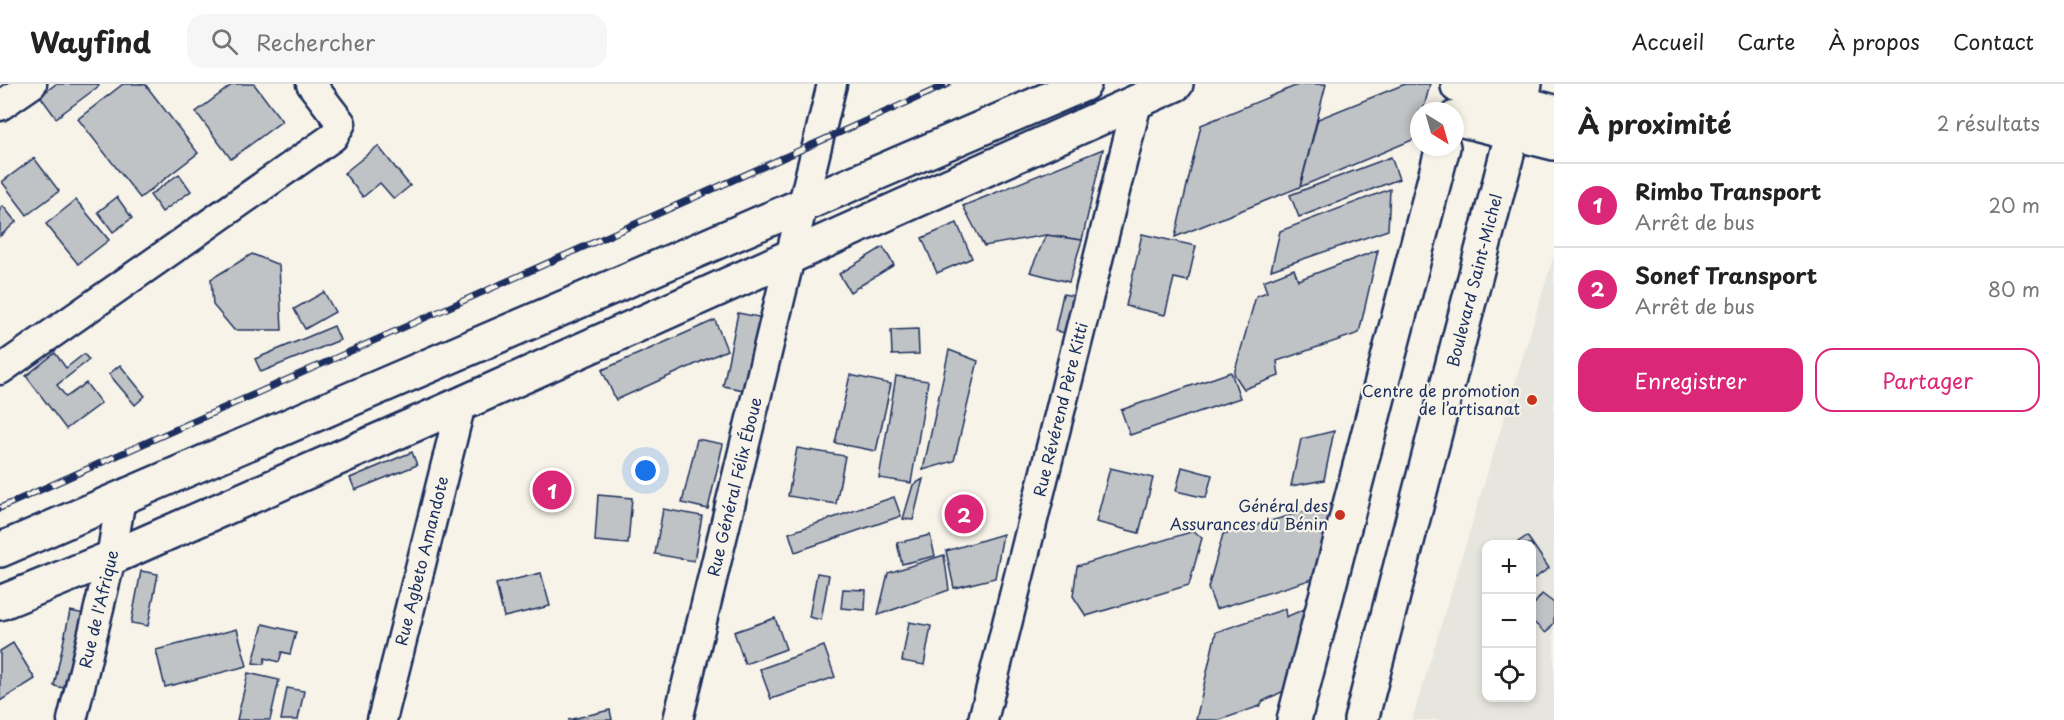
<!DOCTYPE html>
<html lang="fr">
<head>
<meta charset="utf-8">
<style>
  body { margin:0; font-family:"Playpen Sans",sans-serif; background:#f6f6f6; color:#222 }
  .controls { position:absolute; right:18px; bottom:18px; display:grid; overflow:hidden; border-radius:12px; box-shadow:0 3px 9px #0003 }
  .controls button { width:54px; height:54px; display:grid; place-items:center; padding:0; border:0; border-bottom:2px solid #e0e0e0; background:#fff; color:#222; font:30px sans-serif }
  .compass { position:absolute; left:1410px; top:18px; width:54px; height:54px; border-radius:50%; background:#fff; box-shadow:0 3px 9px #0003; rotate:143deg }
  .you { position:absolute; left:646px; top:387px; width:21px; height:21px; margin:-15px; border:4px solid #fff; border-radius:50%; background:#1a73e8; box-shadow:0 0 0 9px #1a73e833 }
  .badge { display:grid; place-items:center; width:39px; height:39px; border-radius:50%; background:#db2777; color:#fff; font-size:20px; font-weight:700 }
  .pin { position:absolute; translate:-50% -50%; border:3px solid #fff; box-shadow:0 2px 6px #0006 }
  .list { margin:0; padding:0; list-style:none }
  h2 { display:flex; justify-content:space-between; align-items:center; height:78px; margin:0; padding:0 24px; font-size:26px }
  h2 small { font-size:20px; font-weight:400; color:#767676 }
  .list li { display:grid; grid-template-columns:39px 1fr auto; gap:18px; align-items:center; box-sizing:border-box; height:84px; padding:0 24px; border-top:2px solid #e0e0e0 }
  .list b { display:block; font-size:22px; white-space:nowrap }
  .list p { margin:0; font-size:20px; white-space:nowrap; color:#767676 }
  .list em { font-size:20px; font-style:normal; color:#767676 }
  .actions { display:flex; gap:12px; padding:18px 24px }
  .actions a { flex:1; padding:14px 0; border:2px solid #db2777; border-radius:18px; text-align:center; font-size:21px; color:#db2777 }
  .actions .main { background:#db2777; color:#fff }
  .icon { flex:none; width:33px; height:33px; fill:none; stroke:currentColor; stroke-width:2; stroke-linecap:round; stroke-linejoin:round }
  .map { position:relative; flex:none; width:1554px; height:636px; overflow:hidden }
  header { display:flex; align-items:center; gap:36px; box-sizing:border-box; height:84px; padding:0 30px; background:#fff; border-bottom:2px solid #e0e0e0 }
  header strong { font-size:28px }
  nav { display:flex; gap:33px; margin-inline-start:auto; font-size:21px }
  .search { width:420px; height:54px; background:#f6f6f6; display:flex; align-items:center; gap:15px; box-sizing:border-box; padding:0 21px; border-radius:18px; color:#767676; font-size:22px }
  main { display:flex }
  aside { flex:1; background:#fff }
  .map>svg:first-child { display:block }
</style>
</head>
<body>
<header>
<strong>Wayfind</strong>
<div class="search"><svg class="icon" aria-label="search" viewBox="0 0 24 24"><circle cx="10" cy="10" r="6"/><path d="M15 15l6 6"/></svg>Rechercher</div>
<nav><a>Accueil</a><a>Carte</a><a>À propos</a><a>Contact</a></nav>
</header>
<main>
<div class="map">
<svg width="1554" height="636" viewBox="0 0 1554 636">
  <rect width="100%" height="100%" fill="#f7f3e8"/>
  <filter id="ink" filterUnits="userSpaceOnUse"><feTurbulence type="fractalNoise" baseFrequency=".0167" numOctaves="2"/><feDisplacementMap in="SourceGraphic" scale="12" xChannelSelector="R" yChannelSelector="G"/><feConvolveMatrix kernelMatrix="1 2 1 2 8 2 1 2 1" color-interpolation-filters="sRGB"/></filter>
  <g filter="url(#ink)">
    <path fill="#e6e5de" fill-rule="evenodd" d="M 1554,171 L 1554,636 L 1412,636 ZM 1486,460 L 1532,460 L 1532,614 L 1486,614 Z"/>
    <g fill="#c0c3c5" stroke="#1b2f5e" stroke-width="1.5">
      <path d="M 56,0 L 97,0 L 99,2 L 56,34 L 40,12 Z"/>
      <path d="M 123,0 L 145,0 L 198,69 L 140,114 L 78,35 Z"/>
      <path d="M 233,0 L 254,0 L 282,37 L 231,75 L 196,28 Z"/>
      <path d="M 1300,0 L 1326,0 L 1300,103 L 1175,153 L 1201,41 Z"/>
      <path d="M 1405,0 L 1430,0 L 1423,27 L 1419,27 L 1417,54 L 1300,103 L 1318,35 Z"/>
      <path d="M 378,62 L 410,102 L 394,115 L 380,99 L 363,113 L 344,89 Z"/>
      <path d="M 1103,65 L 1082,156 L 1046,151 L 984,162 L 963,122 Z"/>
      <path d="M 1391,73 L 1399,95 L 1299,133 L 1290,111 Z"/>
      <path d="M 34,74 L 59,107 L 27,131 L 2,98 Z"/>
      <path d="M 179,90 L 191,107 L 162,128 L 150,111 Z"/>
      <path d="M 1390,105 L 1388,146 L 1271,186 L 1280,147 Z"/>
      <path d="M 117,113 L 132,134 L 113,148 L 98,128 Z"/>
      <path d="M 76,116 L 109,156 L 78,180 L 46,140 Z"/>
      <path d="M 3,122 L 16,138 L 0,152 L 0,124 Z"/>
      <path d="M 957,139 L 972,174 L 937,189 L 922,154 Z"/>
      <path d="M 1142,150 L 1196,162 L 1188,197 L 1174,194 L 1165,231 L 1126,222 Z"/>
      <path d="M 1046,151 L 1082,156 L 1069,198 L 1030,188 Z"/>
      <path d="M 883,163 L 894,181 L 850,208 L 839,190 Z"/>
      <path d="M 1378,166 L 1359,249 L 1277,277 L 1279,292 L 1244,305 L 1234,290 L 1256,212 L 1267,208 L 1263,197 L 1294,185 L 1298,196 Z"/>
      <path d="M 252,170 L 279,181 L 282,246 L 234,246 L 213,221 L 211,195 Z"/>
      <path d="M 324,208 L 335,228 L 305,245 L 294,225 Z"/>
      <path d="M 1063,210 L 1084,214 L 1076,251 L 1055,247 Z"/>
      <path d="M 738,229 L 764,234 L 749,307 L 723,302 Z"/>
      <path d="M 715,236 L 727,266 L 616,316 L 602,286 Z"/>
      <path d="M 334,242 L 340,256 L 261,288 L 255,275 Z"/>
      <path d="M 918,245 L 919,270 L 892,271 L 891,246 Z"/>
      <path d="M 949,266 L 978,277 L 954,377 L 923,386 Z"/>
      <path d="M 55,269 L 66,284 L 84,270 L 89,276 L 57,301 L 66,313 L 86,299 L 101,319 L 66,345 L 26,292 Z"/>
      <path d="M 120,281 L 145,312 L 135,321 L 109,290 Z"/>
      <path d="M 1231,288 L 1240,314 L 1130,351 L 1121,326 Z"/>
      <path d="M 850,291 L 891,300 L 876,367 L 835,359 Z"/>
      <path d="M 896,292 L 928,297 L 911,399 L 879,394 Z"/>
      <path d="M 1334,347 L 1324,396 L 1291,402 L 1301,355 Z"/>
      <path d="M 697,355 L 723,360 L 708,425 L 682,419 Z"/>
      <path d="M 797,364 L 845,372 L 836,420 L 788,412 Z"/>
      <path d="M 412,368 L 417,381 L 355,406 L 350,394 Z"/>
      <path d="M 1182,383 L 1212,391 L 1206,414 L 1176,407 Z"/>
      <path d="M 1110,384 L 1153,394 L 1139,449 L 1096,438 Z"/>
      <path d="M 923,395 L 913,436 L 903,435 L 913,401 Z"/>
      <path d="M 598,411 L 632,414 L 628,460 L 595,457 Z"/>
      <path d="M 894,413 L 901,432 L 795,468 L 789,449 Z"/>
      <path d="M 1335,419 L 1316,494 L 1216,525 L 1208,504 L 1223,450 Z"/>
      <path d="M 663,425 L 702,432 L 694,477 L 655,470 Z"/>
      <path d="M 1194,447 L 1202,454 L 1189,501 L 1086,532 L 1073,512 L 1077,482 Z"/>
      <path d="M 1003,450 L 995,494 L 954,504 L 946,467 Z"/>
      <path d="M 930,451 L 935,472 L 902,480 L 897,459 Z"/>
      <path d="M 1527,452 L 1549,484 L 1532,496 L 1532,460 L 1515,460 Z"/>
      <path d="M 944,471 L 949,506 L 878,531 L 888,489 Z"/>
      <path d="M 141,487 L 158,490 L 148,542 L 131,539 Z"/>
      <path d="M 541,489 L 550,522 L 504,533 L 496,500 Z"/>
      <path d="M 817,489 L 829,491 L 821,536 L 809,533 Z"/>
      <path d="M 843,505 L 866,506 L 865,526 L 841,524 Z"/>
      <path d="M 1542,510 L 1554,519 L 1554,539 L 1546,549 L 1532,537 L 1532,523 Z"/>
      <path d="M 1307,524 L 1292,603 L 1263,617 L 1260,622 L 1220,636 L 1196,636 L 1216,548 L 1285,525 L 1286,533 Z"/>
      <path d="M 70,527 L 85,530 L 69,605 L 54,602 Z"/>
      <path d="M 775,534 L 786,565 L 745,580 L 734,548 Z"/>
      <path d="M 909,538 L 931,542 L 924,581 L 902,577 Z"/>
      <path d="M 263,540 L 296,548 L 290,570 L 282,568 L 279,578 L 265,574 L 264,580 L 253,579 Z"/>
      <path d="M 237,545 L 247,582 L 165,603 L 156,566 Z"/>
      <path d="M 13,559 L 35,595 L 0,617 L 0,567 Z"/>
      <path d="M 824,562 L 835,593 L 771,615 L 760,585 Z"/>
      <path d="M 248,589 L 279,596 L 270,636 L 237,636 Z"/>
      <path d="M 287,604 L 304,607 L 298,636 L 281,636 Z"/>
      <path d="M 610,626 L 612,636 L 568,636 Z"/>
    </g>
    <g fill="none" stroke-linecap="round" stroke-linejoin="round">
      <defs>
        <g id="minor">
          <path d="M 0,22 L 32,0"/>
          <path d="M 0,286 L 333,53 L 341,39 L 311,0"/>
          <path id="s1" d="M 72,636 L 111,474 L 121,414"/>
          <path id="s2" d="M 382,636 L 461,320"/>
          <path id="s3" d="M 678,636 L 832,0"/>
          <path id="s4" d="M 983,636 L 1138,15"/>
        </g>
        <g id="major">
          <path d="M 1458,2 L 1554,28"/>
          <path d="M 1455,34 L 1554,59"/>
          <path d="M 0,466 L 1084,0"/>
          <path d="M 0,519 L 111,474 L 461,320 L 1176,0"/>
          <path d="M 1294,636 L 1443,63"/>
          <path id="s5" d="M 1361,636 L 1525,0"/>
        </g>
      </defs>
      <use href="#minor" stroke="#1b2f5e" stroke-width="33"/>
      <use href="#major" stroke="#1b2f5e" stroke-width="38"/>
      <use href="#minor" stroke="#f7f3e8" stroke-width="28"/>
      <use href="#major" stroke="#f7f3e8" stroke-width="33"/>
      <defs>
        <path id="rail" d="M 0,424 L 948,0"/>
      </defs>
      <use href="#rail" stroke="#1b2f5e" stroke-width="7"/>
      <use href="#rail" stroke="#f7f3e8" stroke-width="4.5" stroke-dasharray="14" stroke-linecap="butt"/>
    </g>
  </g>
  <g fill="#c8321e" stroke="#f7f3e8" stroke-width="2">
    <circle cx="1532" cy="316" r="6"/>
    <circle cx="1340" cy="431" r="6"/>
  </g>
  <g text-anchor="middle" stroke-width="4.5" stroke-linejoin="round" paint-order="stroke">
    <g font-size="16" fill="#1b2f5e" stroke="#f7f3e8">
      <text dy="6" stroke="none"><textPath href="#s5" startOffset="454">Boulevard Saint-Michel</textPath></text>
      <text dy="6" stroke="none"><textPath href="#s4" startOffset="320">Rue Révérend Père Kitti</textPath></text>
      <text dy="6" stroke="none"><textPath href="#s3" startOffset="240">Rue Général Félix Éboue</textPath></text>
      <text dy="6" stroke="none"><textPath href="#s2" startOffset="164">Rue Agbeto Amandote</textPath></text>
      <text dy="6" stroke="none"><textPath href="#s1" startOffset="114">Rue de l'Afrique</textPath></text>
    </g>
    <g font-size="16" fill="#1b2f5e" stroke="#f7f3e8" text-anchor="end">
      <text x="1520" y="313">Centre de promotion<tspan x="1520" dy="18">de l’artisanat</tspan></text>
      <text x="1328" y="428">Général des<tspan x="1328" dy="18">Assurances du Bénin</tspan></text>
    </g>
  </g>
</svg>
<div class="controls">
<button>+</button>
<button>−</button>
<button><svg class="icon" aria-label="locate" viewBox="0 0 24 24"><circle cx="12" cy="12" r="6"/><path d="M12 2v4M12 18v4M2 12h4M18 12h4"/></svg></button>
</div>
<svg class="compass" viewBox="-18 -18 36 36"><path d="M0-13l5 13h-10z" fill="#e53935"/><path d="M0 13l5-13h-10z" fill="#767676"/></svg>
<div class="you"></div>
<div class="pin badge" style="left:552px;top:406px">1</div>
<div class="pin badge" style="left:964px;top:430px">2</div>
</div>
<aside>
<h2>À proximité<small>2 résultats</small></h2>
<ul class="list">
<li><span class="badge">1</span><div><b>Rimbo Transport</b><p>Arrêt de bus</p></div><em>20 m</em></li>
<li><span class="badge">2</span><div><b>Sonef Transport</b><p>Arrêt de bus</p></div><em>80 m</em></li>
</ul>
<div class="actions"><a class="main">Enregistrer</a><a>Partager</a></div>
</aside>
</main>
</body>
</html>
